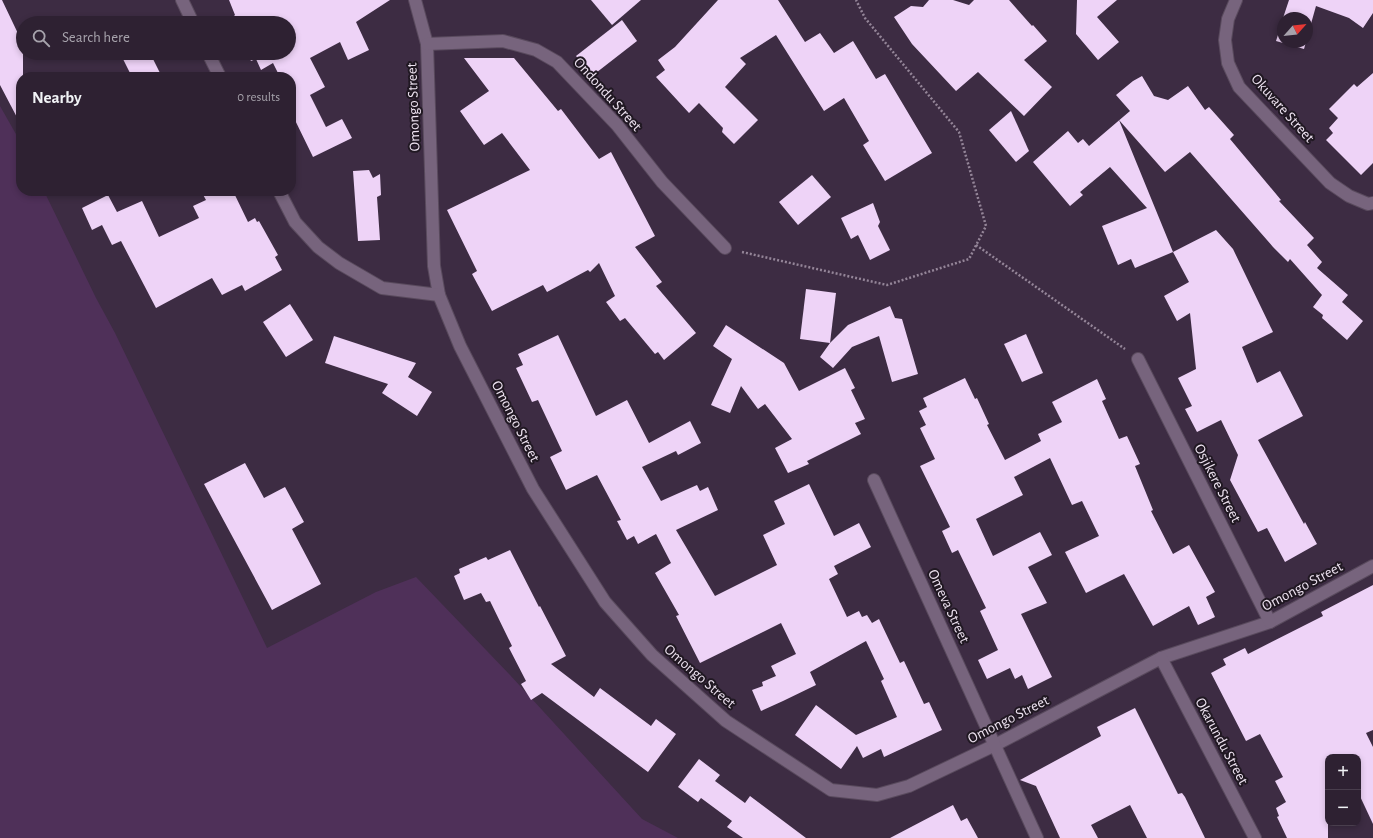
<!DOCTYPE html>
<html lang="en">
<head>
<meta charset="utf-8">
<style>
  body { margin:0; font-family:"Alegreya Sans",sans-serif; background:#3a2e3e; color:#f1f3f6 }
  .controls { position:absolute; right:12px; bottom:12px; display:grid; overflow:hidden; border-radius:8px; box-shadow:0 2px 6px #0003 }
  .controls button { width:36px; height:36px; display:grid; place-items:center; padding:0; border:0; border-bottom:1px solid #493e4d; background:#2e2132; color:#f1f3f6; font:20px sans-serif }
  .compass { position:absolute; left:1277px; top:12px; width:36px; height:36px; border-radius:50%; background:#2e2132; box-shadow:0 2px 6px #0003; rotate:63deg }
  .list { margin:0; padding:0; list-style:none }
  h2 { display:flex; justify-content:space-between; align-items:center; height:52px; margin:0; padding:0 16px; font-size:17px }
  h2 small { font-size:13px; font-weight:400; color:#a7a3ac }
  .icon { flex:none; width:22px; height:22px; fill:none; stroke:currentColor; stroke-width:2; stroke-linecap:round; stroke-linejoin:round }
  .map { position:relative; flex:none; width:1373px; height:838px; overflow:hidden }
  .search { position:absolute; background:#2e2132; box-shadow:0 2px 6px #0003; left:16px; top:16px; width:280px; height:44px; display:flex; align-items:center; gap:10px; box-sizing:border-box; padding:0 14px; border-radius:22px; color:#a7a3ac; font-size:15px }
  .panel { position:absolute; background:#2e2132; box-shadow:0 2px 6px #0003; left:16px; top:72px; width:280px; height:124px; border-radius:16px }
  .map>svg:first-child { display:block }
</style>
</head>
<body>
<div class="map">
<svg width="1373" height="838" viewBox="0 0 1373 838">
  <rect width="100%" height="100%" fill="#3d2c43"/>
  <path fill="#4f3059" d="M 0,106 L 21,143 L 21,191 L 44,191 L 96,298 L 115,333 L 267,648 L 376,592 L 416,577 L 510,675 L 642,819 L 678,838 L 0,838 Z"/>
  <g fill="#eed3f7">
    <path d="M 0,0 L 2,0 L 23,44 L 23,77 L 21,77 L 21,125 L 0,85 Z"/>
    <path d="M 229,0 L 390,0 L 356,22 L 369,50 L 348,60 L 340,42 L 310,58 L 325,87 L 310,95 L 326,127 L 342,119 L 352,138 L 313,157 L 291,112 L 291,77 L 280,77 L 273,63 L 261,70 L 256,59 L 251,61 L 247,53 L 289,53 L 289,23 L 238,23 L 234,16 L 235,15 Z"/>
    <path d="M 591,0 L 641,0 L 612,25 Z"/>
    <path d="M 718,0 L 778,0 L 805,42 L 820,33 L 834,53 L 853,41 L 876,79 L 885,74 L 932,153 L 885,181 L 863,145 L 869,141 L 844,98 L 824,111 L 776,35 L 740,58 L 746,64 L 725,87 L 758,120 L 734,144 L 722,132 L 723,128 L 699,103 L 689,113 L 656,77 L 665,70 L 658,60 L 675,47 Z"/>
    <path d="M 929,0 L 953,0 L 969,5 L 974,0 L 1009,0 L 1032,26 L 1033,25 L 1047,41 L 1024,60 L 1052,87 L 1024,116 L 978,72 L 956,91 L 912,44 L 894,17 L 911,6 L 923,7 Z"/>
    <path d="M 1077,0 L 1117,0 L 1097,17 L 1119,42 L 1098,60 L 1076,34 Z"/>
    <path d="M 1289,0 L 1373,0 L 1373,13 L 1363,28 L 1349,18 L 1316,6 L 1307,38 L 1307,18 L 1283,18 Z"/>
    <path d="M 1283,19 L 1283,42 L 1306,42 L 1304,49 L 1276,41 Z"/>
    <path d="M 622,20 L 637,41 L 592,76 L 576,56 Z"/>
    <path d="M 120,53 L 150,53 L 162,77 L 132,77 Z"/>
    <path d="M 464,58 L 514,58 L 558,111 L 561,109 L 599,159 L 611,152 L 655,236 L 635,247 L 662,282 L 656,286 L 696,333 L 664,360 L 658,352 L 655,354 L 625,318 L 620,321 L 606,302 L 615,296 L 599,263 L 590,272 L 588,270 L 547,292 L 543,285 L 492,311 L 472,274 L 477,271 L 447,210 L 530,170 L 502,133 L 484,145 L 460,111 L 489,91 Z"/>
    <path d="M 1373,73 L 1373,163 L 1361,175 L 1326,140 L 1333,133 L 1329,128 L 1338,118 L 1329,109 L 1354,84 L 1357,87 Z"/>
    <path d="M 1142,76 L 1154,96 L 1168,100 L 1188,86 L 1205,110 L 1209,107 L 1234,135 L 1230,139 L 1281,200 L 1279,201 L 1314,238 L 1307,245 L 1322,262 L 1317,268 L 1348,295 L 1342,302 L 1363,321 L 1347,340 L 1322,318 L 1323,315 L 1313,307 L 1322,295 L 1290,259 L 1288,262 L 1273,247 L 1190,152 L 1165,172 L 1119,120 L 1173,252 L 1135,268 L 1131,259 L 1118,265 L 1102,226 L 1147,208 L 1110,167 L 1080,192 L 1083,195 L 1070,206 L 1033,162 L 1068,131 L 1078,143 L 1083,139 L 1089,146 L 1130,111 L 1116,95 L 1133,81 Z"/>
    <path d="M 1011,111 L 1029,151 L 1016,162 L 989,130 Z"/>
    <path d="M 369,170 L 373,178 L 380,174 L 381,195 L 377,197 L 380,240 L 358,241 L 353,171 Z"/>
    <path d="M 812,175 L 831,197 L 798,225 L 779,202 Z"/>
    <path d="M 201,191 L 233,191 L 248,222 L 255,218 L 257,222 L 259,221 L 278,255 L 275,257 L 282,270 L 245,291 L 242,285 L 222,295 L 212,278 L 156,308 L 121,241 L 112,245 L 102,225 L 92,230 L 82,208 L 108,195 L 117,212 L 142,201 L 159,237 L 199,218 L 193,206 L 206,200 Z"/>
    <path d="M 873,203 L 880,222 L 878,226 L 890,250 L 870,260 L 858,235 L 851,239 L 841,218 Z"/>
    <path d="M 1216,230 L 1233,249 L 1273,332 L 1242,347 L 1257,383 L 1280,371 L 1303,416 L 1258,440 L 1304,524 L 1305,522 L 1317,544 L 1285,562 L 1267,528 L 1258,532 L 1230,480 L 1238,455 L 1221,420 L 1197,432 L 1185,409 L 1192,406 L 1178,378 L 1196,369 L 1190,313 L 1177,321 L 1164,296 L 1189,282 L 1173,252 Z"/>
    <path d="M 806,289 L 836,293 L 830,343 L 800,339 Z"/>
    <path d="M 290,304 L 313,340 L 286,357 L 263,322 Z"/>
    <path d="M 890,306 L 895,318 L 902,319 L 918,374 L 892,382 L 879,336 L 852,347 L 833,368 L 820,357 L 830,343 L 848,325 Z"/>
    <path d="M 726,325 L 784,363 L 799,391 L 845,368 L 855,388 L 851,390 L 865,419 L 855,423 L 861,434 L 807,461 L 809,464 L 788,473 L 775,448 L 792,439 L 765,404 L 758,409 L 741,386 L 730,413 L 711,405 L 732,359 L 713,346 Z"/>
    <path d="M 1026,334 L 1043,373 L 1022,382 L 1004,344 Z"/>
    <path d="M 558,335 L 596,416 L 627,400 L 649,443 L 690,421 L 701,443 L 678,455 L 676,451 L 642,467 L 661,501 L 697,485 L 700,491 L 708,487 L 718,510 L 676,530 L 715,596 L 777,565 L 763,535 L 785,524 L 774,501 L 809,484 L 834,536 L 859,523 L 871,547 L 834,566 L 838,574 L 829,579 L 847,617 L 859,611 L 862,617 L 867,615 L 872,623 L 879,619 L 900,663 L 904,661 L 924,704 L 929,702 L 942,730 L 884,757 L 881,749 L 863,758 L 857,746 L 841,769 L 795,735 L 816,705 L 856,735 L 897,717 L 881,681 L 884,679 L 866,641 L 810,672 L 816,685 L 783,701 L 761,711 L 752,690 L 763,686 L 762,682 L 776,676 L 771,666 L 796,654 L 781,623 L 700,663 L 676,616 L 679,615 L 655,573 L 671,563 L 656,534 L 638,544 L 634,536 L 627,540 L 617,521 L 621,520 L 597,475 L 566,490 L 550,457 L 562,451 L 538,400 L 532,402 L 516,368 L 523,365 L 518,354 Z"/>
    <path d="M 334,336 L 416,363 L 408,377 L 432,392 L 417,416 L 382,393 L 388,384 L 325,363 Z"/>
    <path d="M 965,378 L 975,399 L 977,398 L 989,424 L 987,425 L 1005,460 L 1041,441 L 1038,434 L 1062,422 L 1052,402 L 1097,379 L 1106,399 L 1102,401 L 1119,439 L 1127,436 L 1140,464 L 1135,466 L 1153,510 L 1151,511 L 1173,554 L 1189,545 L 1215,592 L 1206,597 L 1215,617 L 1198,625 L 1189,606 L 1153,626 L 1124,574 L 1086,593 L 1065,552 L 1099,536 L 1082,501 L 1072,505 L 1050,458 L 1014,477 L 1023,495 L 976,519 L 993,556 L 1040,532 L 1052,555 L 1028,567 L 1047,603 L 1021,614 L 1052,677 L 1028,689 L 1022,675 L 1015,679 L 1010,668 L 987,679 L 978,660 L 998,650 L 980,611 L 986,608 L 958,550 L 952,553 L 942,531 L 950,527 L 920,466 L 935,459 L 920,428 L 926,425 L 919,411 L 927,407 L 923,398 Z"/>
    <path d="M 245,463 L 264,498 L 285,487 L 304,522 L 292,529 L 321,584 L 272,610 L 204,484 Z"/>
    <path d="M 510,550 L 539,607 L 540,606 L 566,656 L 551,664 L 594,697 L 600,688 L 651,726 L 656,719 L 676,734 L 648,772 L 542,693 L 531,700 L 521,684 L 526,681 L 509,648 L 512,646 L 490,601 L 486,602 L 481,593 L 464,600 L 454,576 L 460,573 L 459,569 L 486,557 L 488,560 Z"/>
    <path d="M 1373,585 L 1373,730 L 1366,733 L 1373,747 L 1373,824 L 1358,792 L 1358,757 L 1328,757 L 1328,838 L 1287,838 L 1277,817 L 1279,816 L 1276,808 L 1286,802 L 1275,781 L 1283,777 L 1260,734 L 1246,741 L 1211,673 L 1226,665 L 1223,659 L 1245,648 L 1248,654 L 1323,616 L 1321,612 Z"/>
    <path d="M 1135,708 L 1178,794 L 1182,793 L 1185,797 L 1205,838 L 1147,838 L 1130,805 L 1091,825 L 1098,838 L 1060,838 L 1036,786 L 1020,780 L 1101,736 L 1097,727 Z"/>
    <path d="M 699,759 L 720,775 L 715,781 L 745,803 L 750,796 L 806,838 L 743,838 L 727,827 L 732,821 L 701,798 L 698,802 L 678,787 Z"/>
    <path d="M 953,805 L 961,821 L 967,818 L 978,838 L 890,838 Z"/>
  </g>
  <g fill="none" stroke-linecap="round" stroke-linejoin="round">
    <defs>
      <g id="street">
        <path d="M 182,0 L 193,23"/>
        <path d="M 415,0 L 427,44 L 434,266 L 439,295 L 460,346 L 533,489 L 605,602 L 652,655 L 726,721 L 831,790 L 877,795 L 909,786 L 995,745 L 1161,658 L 1270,622 L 1373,566"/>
        <path d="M 1236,0 L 1228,19 L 1225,40 L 1228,63 L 1239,87 L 1330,183 L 1349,196 L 1368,204 L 1373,203"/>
        <path d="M 427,44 L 503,41 L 536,50 L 557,62 L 617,125 L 662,182 L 725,248"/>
        <path d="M 208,53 L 220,77"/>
        <path d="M 279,191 L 295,222 L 318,247 L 339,263 L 382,288 L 439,295"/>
        <path d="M 1138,359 L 1270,622"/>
        <path d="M 874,480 L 1037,838"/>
        <path d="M 1161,658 L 1255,838"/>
      </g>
    </defs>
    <use href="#street" stroke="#594a5d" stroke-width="14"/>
    <g stroke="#948598" stroke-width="2.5" stroke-dasharray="2 2" stroke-linecap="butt">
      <path d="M 976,245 L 1125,349"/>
      <path d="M 742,252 L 887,285 L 969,259 L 986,226 L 959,132 L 865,18 L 856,0"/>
    </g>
    <use href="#street" stroke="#77647d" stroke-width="12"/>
  </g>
  <g text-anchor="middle" stroke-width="4" stroke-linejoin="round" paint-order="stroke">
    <g font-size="15" fill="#eee3f1" stroke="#201822">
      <text transform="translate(608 94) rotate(48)" y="5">Ondondu Street</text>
      <text transform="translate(413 107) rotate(-92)" y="5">Omongo Street</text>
      <text transform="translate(1283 108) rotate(48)" y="5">Okuvare Street</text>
      <text transform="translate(516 421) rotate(63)" y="5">Omongo Street</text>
      <text transform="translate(1218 483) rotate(63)" y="5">Osjikere Street</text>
      <text transform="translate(1302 586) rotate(-28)" y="5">Omongo Street</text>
      <text transform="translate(949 606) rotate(65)" y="5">Omeva Street</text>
      <text transform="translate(700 676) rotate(41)" y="5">Omongo Street</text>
      <text transform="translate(1008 719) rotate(-27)" y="5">Omongo Street</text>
      <text transform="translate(1222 741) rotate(62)" y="5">Okarundu Street</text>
    </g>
  </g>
</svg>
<div class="controls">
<button>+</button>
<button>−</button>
</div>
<svg class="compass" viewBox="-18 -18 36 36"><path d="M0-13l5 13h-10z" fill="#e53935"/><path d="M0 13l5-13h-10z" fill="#a7a3ac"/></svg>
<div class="search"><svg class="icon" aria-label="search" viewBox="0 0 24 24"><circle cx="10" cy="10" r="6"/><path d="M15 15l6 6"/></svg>Search here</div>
<section class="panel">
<h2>Nearby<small>0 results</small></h2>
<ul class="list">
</ul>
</section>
</div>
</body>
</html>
